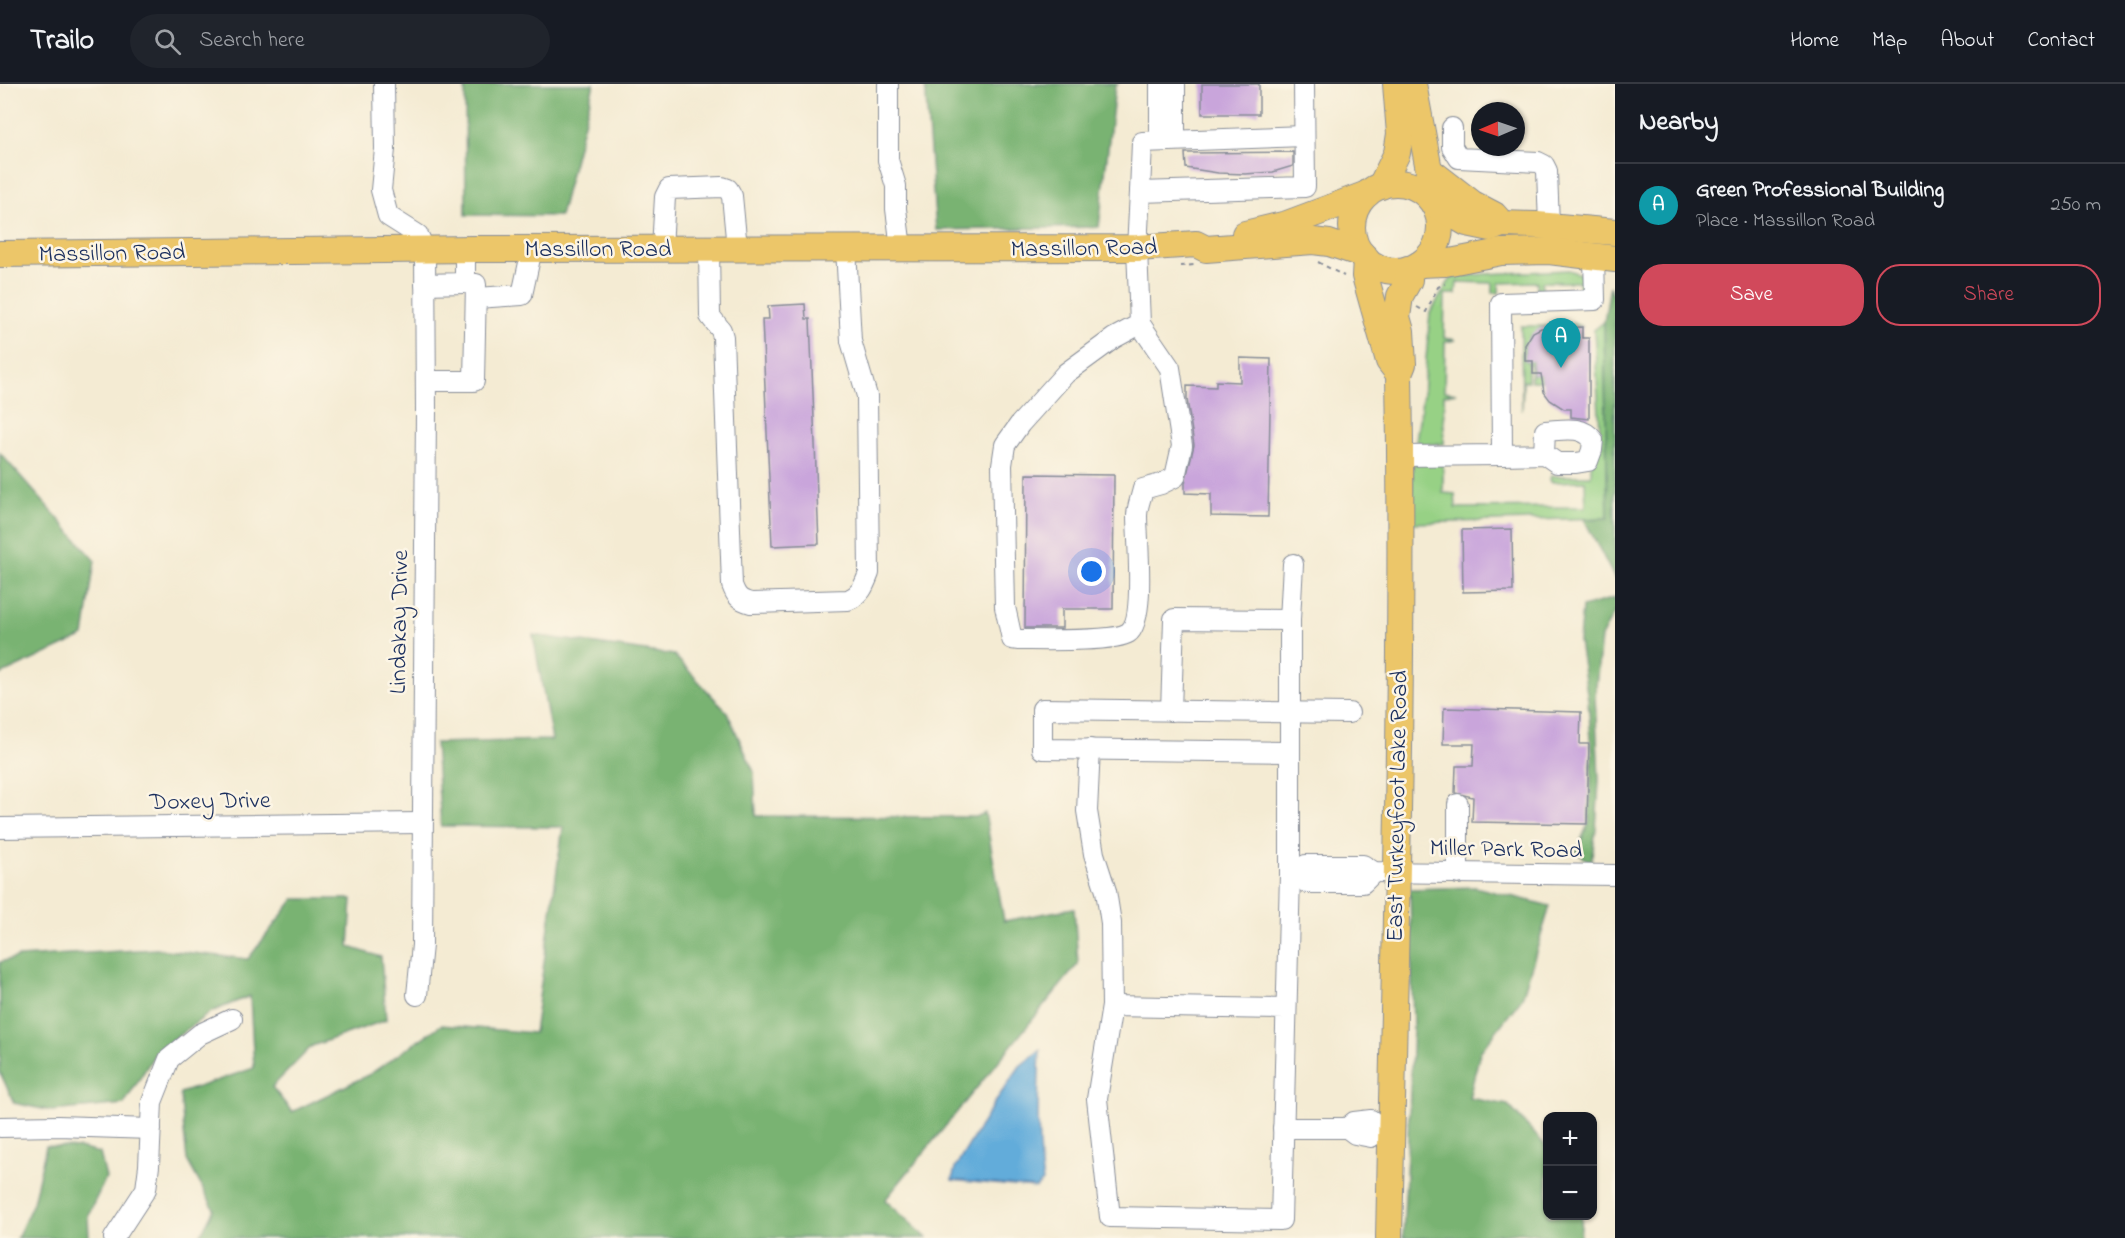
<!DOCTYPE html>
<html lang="en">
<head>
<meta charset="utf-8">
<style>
  body { margin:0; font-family:"Indie Flower",sans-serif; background:#20242c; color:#f1f3f6 }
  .controls { position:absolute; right:18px; bottom:18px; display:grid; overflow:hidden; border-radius:12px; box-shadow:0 2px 4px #0004 }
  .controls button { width:54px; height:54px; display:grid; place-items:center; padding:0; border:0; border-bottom:2px solid #363941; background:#171b24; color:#f1f3f6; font:30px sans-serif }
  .compass { position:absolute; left:1471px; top:18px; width:54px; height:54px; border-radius:50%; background:#171b24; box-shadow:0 2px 4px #0004; rotate:268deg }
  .you { position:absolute; left:1092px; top:488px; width:21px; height:21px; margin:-15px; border:4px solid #fff; border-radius:50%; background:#1a73e8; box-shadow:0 0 0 9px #1a73e833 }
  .badge { display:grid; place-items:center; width:39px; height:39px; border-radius:50%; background:#d1495b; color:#fff; font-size:20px; font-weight:700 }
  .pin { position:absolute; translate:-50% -50px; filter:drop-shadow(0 2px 3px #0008) }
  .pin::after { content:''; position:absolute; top:32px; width:21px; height:18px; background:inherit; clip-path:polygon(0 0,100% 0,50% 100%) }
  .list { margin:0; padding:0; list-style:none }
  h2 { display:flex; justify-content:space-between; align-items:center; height:78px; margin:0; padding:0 24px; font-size:26px }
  h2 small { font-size:20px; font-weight:400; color:#9ea1a6 }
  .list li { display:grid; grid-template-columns:39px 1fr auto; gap:18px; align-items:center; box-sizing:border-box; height:84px; padding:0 24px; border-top:2px solid #363941 }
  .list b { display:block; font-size:22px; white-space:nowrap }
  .list p { margin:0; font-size:20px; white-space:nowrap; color:#9ea1a6 }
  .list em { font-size:20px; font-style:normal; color:#9ea1a6 }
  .actions { display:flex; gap:12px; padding:18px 24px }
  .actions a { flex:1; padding:14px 0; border:2px solid #d1495b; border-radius:24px; text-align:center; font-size:21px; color:#d1495b }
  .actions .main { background:#d1495b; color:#fff }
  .icon { flex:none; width:33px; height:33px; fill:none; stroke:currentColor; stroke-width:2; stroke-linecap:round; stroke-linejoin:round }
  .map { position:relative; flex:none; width:1615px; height:1154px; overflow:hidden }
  header { display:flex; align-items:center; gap:36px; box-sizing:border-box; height:84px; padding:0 30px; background:#171b24; border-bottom:2px solid #363941 }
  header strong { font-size:28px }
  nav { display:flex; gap:33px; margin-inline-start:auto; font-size:21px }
  .search { width:420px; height:54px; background:#20242c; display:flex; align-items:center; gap:15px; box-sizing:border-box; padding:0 21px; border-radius:33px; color:#9ea1a6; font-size:22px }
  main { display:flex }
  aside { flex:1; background:#171b24 }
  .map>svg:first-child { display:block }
</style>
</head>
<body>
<header>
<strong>Trailo</strong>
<div class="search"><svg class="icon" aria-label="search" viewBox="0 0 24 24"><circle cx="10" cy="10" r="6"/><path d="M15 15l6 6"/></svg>Search here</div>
<nav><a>Home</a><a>Map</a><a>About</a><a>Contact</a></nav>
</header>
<main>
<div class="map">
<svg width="1615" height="1154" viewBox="0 0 1615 1154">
  <rect width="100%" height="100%" fill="#fcf5e5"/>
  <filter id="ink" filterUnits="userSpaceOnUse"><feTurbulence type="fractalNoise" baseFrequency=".0167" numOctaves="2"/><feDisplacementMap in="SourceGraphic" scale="12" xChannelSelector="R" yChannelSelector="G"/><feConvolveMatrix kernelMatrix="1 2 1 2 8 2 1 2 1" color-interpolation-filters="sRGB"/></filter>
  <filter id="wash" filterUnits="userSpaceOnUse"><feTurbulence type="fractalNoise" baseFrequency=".008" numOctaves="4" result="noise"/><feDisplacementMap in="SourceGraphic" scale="24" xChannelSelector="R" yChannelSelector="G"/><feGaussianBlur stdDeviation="1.35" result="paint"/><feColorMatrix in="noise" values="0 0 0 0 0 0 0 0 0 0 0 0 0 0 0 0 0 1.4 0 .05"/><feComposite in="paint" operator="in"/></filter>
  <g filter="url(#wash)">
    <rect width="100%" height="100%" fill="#f4ebd3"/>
    <g fill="#97d185" stroke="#598072" stroke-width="1.5">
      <path d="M 1569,186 L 1580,190 L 1585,200 L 1585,208 L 1580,208 L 1579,198 L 1542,198 L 1542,209 L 1537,210 L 1537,198 L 1499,199 L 1499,209 L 1493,209 L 1493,199 L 1457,198 L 1456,210 L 1445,210 L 1444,254 L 1456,256 L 1445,258 L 1444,307 L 1456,309 L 1444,311 L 1444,360 L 1423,360 L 1416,357 L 1423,310 L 1430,229 L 1451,194 L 1485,190 Z"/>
      <path d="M 1604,238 L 1608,434 L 1412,439 L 1412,382 L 1422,375 L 1443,378 L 1443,409 L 1455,410 L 1456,424 L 1586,423 L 1585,397 L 1551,398 L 1550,395 L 1551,392 L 1591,392 L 1591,382 L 1601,361 L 1594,246 Z"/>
      <path d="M 1572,239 L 1583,243 L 1541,244 L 1530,252 L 1528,259 L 1525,260 L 1525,277 L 1533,277 L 1533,290 L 1540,290 L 1541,297 L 1531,297 L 1531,280 L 1528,279 L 1528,297 L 1523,297 L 1522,327 L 1521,242 L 1571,242 Z"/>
    </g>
    <g fill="#79b372" stroke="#4a7168" stroke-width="1.5">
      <path d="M 465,0 L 594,0 L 560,132 L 466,131 Z"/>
      <path d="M 925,0 L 1118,0 L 1115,3 L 1099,143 L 936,146 Z"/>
      <path d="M 1610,202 L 1615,218 L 1615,495 L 1584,435 L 1608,434 L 1604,238 Z"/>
      <path d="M 0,369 L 95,476 L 84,552 L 0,591 Z"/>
      <path d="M 1615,514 L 1615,527 L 1601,553 L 1595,612 L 1599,697 L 1596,745 L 1591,779 L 1576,768 L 1589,738 L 1592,668 L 1588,616 L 1579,557 L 1582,523 Z"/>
      <path d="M 533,551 L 674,571 L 727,628 L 754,688 L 756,732 L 976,733 L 985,729 L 1004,837 L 1074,824 L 1078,880 L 885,1116 L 927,1154 L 199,1154 L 214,1125 L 187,1076 L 180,1009 L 254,984 L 250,912 L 211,928 L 156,968 L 124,1020 L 52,1027 L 14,1019 L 0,988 L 0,878 L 19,873 L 156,865 L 248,875 L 294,815 L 352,815 L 349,863 L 381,873 L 386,936 L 312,962 L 272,1003 L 292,1028 L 370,990 L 441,941 L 534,949 L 563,743 L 441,742 L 435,659 L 552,656 Z"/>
      <path d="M 1475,803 L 1550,822 L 1522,914 L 1480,968 L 1469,1014 L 1508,1021 L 1544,1060 L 1547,1065 L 1548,1132 L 1582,1132 L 1580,1154 L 1557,1154 L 1522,1148 L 1462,1154 L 1403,1154 L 1413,945 L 1410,805 Z"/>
      <path d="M 46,1062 L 79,1064 L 100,1069 L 106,1094 L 88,1131 L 89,1154 L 17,1154 L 33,1119 Z"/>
    </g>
    <path fill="#62acda" stroke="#3e6e9c" stroke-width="1.5" d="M 1040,966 C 1038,1011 1036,1054 1043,1098 L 1036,1104 L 952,1096 L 955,1084 L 993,1021 L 1020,982 Z"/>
    <g id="blocks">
      <g fill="#c9a5db">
        <rect x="1202" y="0" width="57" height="30"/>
        <path d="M 1293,68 L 1293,82 L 1273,88 L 1245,90 L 1218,89 L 1186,84 L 1185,69 Z"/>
        <path d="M 805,220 L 806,235 L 810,235 L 819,460 L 772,462 L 762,235 L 769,235 L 768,222 Z"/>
        <path d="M 1582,243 L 1582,254 L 1589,254 L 1589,335 L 1571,333 L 1571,325 L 1564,325 L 1550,316 L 1544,308 L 1541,290 L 1533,290 L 1533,277 L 1525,277 L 1525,261 L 1533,248 L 1541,244 Z"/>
        <path d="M 1240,274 L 1271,275 L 1268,433 L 1211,432 L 1211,410 L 1185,409 L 1185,399 L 1194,361 L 1187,315 L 1187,302 L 1216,303 L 1216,297 L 1240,298 Z"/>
        <path d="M 1026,390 L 1114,391 L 1113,525 L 1062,525 L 1062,544 L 1025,544 Z"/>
        <path d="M 1512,445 L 1513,507 L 1463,508 L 1462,446 Z"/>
        <path d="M 1444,624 L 1581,628 L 1580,660 L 1589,660 L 1587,740 L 1472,738 L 1473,713 L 1455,709 L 1456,682 L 1473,682 L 1474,660 L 1443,660 Z"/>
      </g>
    </g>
  </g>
  <g filter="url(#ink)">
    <use href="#blocks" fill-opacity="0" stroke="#888d98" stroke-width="1.5"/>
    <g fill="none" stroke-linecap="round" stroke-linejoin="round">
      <defs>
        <g id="minor">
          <path d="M 384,0 L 385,65 L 381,106 L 388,132 L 418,151 L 425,166 L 426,327 L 422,861 L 417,911"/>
          <path d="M 888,0 L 888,76 L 896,102 L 896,125 L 901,164"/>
          <path d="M 1175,0 L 1175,56"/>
          <path d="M 1452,44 L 1452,63 L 1459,74 L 1538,78 L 1544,81 L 1547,87 L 1549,141"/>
          <path d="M 1160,57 L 1160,0"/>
          <path d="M 1140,108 L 1142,58 L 1304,52"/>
          <path d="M 662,164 L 665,113 L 669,105 L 722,103 L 728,105 L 732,112 L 737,164"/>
          <path d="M 709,164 L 710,232 L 721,246 L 723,253 L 732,501 C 736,512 739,516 751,519 L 848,516 C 861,511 864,502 869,489 L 867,312 L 851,257 L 846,164"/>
          <path d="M 425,200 L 465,199 L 465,165"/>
          <path d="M 477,214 L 522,211 L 532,165"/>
          <path d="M 1140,240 L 1170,284 L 1182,362 L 1175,393 L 1161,400 L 1143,405 C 1141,414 1137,423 1137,432 C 1137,454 1146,537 1128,549 C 1114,558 1039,556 1019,556 L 1012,555 L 1005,523 L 1002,381 L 1005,361 L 1020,340 L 1066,289 L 1114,254 L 1140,240 L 1137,164 L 1140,108 L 1305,103 L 1304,0"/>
          <path d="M 426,297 L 474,297 L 476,200 L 465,199"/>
          <path d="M 1502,371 L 1544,370 L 1557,379 L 1576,379 L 1588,377 L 1592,366 L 1593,356 C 1582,341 1563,346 1545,347 L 1544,370"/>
          <path d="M 1400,372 L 1502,371 L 1501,219 L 1595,216 L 1594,172"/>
          <path d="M 1171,627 L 1174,535 L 1290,536"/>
          <path d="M 1090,665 L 1087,727 L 1094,770 L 1106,807 L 1111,839 L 1112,922"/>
          <path d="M 1290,668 L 1042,665 L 1042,625 L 1349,629"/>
          <path d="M 0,744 L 421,739"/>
          <path d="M 1290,790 L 1290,536 L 1293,480"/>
          <path d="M 1300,790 L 1306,781 L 1363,781 L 1374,788 L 1615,791"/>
          <path d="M 1300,790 L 1307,799 L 1363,799 L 1374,788"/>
          <path d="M 1458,790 L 1458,720"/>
          <path d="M 1285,925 L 1112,922 L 1097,1015 L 1110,1133 L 1281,1136 L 1290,790 L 1300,790"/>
          <path d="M 0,1043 L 58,1042 L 151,1045"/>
          <path d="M 1283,1044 L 1347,1044 L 1354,1038 L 1371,1036 L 1379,1045 L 1391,1046"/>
          <path d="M 1347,1044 L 1355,1050 L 1371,1053 L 1379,1045"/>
          <path d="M 114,1154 L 146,1105 L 149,1082 L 152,1018 L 169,975 L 200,950 L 232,935"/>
        </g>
        <g id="major">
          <path d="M 1413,0 L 1429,86 L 1426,110"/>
          <path d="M 1429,86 L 1473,120 L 1494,131 L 1502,140"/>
          <circle cx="1396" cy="143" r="44"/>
          <path d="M 1381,102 L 1397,69 L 1400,50 L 1396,0"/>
          <path d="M 1434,120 L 1467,139 L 1491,144 L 1502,140 L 1537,141 L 1615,148"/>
          <path d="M 1245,150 L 1287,140 L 1367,110"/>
          <path d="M 0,170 L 476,165 L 1137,164 L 1196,160 L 1206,165 L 1313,157 L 1329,159 L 1362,170"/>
          <path d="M 1366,174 L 1365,192 L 1389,277 L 1399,290"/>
          <path d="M 1420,180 L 1445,179 L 1501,168 L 1549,167 L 1615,175"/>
          <path d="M 1389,1154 C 1395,866 1404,577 1399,290 L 1403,280 L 1401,247 L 1397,233 L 1400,212 L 1409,196 L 1408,185"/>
        </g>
      </defs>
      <use href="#minor" stroke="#888d98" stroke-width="22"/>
      <use href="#major" stroke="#888d98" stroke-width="28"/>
      <g stroke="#888d98" stroke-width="2" stroke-dasharray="4.5 4.5" stroke-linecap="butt">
        <path d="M 1318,178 L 1344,192"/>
        <path d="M 1180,182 L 1195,181"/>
        <path d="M 1417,223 L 1426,228 L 1438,203 L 1445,200"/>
      </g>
      <use href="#minor" stroke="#fff" stroke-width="20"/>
      <use href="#major" stroke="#ecc669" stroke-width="26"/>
    </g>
  </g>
  <g text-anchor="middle" stroke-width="5" stroke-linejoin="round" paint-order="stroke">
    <g font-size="24" fill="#1b2f5e" stroke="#fcf5e5">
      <text transform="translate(1084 163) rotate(-1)" y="8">Massillon Road</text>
      <text x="598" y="172">Massillon Road</text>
      <text transform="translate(112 168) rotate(-1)" y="8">Massillon Road</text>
      <text transform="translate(398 538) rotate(-89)" y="8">Lindakay Drive</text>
      <text transform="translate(210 716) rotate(-1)" y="8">Doxey Drive</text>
      <text transform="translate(1396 722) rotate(-89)" y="8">East Turkeyfoot Lake Road</text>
      <text transform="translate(1506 764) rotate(1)" y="8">Miller Park Road</text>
    </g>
  </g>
</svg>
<div class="controls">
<button>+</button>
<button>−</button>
</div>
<svg class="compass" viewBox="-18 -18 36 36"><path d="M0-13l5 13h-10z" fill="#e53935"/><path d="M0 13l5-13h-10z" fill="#9ea1a6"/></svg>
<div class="you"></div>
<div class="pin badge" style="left:1561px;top:284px;background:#0f9aa8">A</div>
</div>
<aside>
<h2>Nearby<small></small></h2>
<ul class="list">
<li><span class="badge" style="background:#0f9aa8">A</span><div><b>Green Professional Building</b><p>Place · Massillon Road</p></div><em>250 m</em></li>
</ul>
<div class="actions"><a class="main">Save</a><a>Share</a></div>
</aside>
</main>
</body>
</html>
